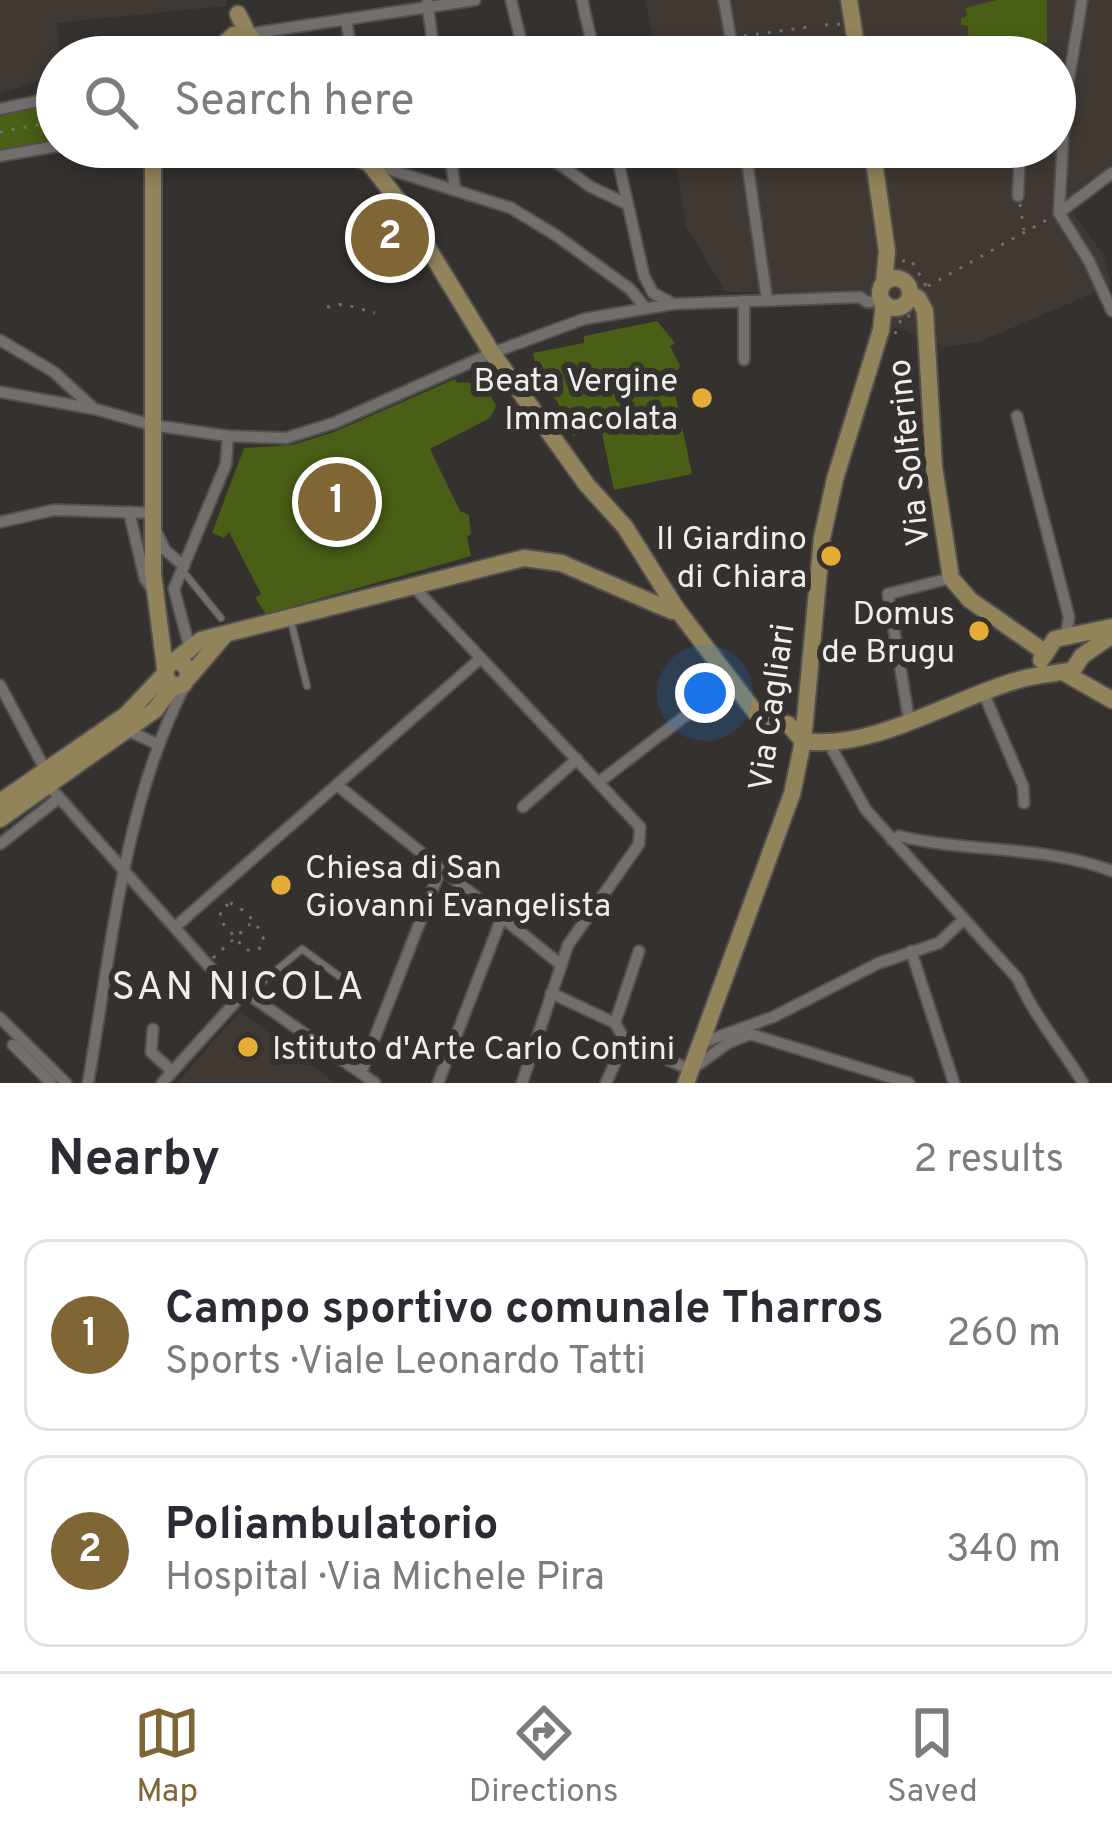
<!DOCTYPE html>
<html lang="en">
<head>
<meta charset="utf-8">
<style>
  body { margin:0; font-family:Overpass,sans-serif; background:#f7f7f7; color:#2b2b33 }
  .you { position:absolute; left:705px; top:693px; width:42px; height:42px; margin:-30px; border:9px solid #fff; border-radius:50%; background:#1a73e8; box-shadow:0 0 0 18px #1a73e833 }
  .badge { display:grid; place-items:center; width:78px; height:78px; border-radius:50%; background:#7f6634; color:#fff; font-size:39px; font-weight:700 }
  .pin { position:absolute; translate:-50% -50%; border:6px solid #fff; box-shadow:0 3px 12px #0006 }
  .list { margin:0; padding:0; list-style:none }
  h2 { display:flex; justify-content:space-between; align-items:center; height:156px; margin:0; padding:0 48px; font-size:51px }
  h2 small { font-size:39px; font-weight:400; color:#7c7c81 }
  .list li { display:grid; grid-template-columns:78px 1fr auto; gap:36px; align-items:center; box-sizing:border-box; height:192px; margin:0 24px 24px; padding:0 24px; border:3px solid #e1e1e2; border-radius:24px }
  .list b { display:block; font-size:45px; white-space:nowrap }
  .list p { margin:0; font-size:39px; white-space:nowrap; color:#7c7c81 }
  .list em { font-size:39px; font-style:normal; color:#7c7c81 }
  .icon { flex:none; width:66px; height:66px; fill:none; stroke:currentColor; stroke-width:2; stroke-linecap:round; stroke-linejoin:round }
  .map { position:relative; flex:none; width:1112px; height:1083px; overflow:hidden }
  .search { position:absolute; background:#fff; box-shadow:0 6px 18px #0003; left:36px; right:36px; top:36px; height:132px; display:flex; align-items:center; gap:30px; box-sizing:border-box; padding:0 42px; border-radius:66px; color:#7c7c81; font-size:45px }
  .sheet { height:588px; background:#fff }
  nav { display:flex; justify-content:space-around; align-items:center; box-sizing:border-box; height:168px; border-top:3px solid #e1e1e2; background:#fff; font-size:33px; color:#7c7c81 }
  nav a { display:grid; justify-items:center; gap:6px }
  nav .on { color:#7f6634 }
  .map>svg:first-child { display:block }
</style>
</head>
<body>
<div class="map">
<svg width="1112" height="1083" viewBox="0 0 1112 1083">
  <rect width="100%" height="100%" fill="#34312f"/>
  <g fill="#403832">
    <path d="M 0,0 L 227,0 L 226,6 L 56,23 L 61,57 L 57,57 L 57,75 L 0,94 Z"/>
    <path d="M 645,0 L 1112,0 L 1112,180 L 1070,209 L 1103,254 L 1112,285 L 979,342 L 945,347 L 883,323 L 854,293 L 726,292 L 686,226 L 673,147 L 1055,147 L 1055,57 L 657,57 Z"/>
    <path d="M 240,1011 L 335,1083 L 177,1083 Z"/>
  </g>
  <g fill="#485f15">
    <path d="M 997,0 L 1047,0 L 1047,43 L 1025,41 L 1024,57 L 967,57 L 968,26 L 961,25 L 961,18 L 967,16 L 965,8 Z"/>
    <path d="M 57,104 L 57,142 L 0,151 L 0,116 Z"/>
    <path d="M 657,321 L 675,343 L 670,346 L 680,366 L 672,379 L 692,474 L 614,490 L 601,429 L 573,436 L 557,401 L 539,382 L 533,353 L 584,343 L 584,336 Z"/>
    <path d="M 455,379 L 457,383 C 476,379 489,390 496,406 L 490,418 L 430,449 L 460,511 L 469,515 L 471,534 L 467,537 L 471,556 L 266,614 L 255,598 L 261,594 L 229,532 L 224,538 L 212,533 L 244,448 L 292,445 L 334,432 Z"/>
  </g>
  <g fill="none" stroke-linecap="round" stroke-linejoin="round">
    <defs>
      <g id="lane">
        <path d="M 669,57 L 673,52 L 732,42"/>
        <path d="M 182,570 L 221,618"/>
        <path d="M 291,621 L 307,686"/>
        <path d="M 248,994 L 302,949 L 339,976"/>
      </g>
      <g id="street">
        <path d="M 511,0 L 525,57"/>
        <path d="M 582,0 L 595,57"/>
        <path d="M 724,0 L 734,57"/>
        <path d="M 427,3 L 435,57"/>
        <path d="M 346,19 L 352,57"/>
        <path d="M 248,34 L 475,0"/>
        <path d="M 0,109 L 57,97"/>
        <path d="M 366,147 L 369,163 L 511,208 L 557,236 L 630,289 L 644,306"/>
        <path d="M 449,147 L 455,188"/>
        <path d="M 546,147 L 548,156 L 591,187 L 627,204"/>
        <path d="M 615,147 L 644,276 L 653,293 L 670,302"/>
        <path d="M 745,147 L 767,300"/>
        <path d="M 0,156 L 57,146"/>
        <path d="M 1018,196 L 1020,147"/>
        <path d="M 1059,213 L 1065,102 L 1082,0"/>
        <path d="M 1059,213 L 1089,261 L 1112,311"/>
        <path d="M 1059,213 L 1112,173"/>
        <path d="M 744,301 L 744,360"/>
        <path d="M 0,340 L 54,372 L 92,407"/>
        <path d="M 0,392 L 95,409 L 152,425 L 228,436 L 286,438 L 334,423 L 492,353 L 584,319 L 673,304 L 860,297 L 867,302 L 883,301"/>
        <path d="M 1017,416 L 1069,617 L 1066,636"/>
        <path d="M 129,512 L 145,579 L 152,589"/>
        <path d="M 0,522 L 54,510 L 152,513"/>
        <path d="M 156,531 L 165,550 L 184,566"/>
        <path d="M 413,586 L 640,827 L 639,844 L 568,945 L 522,1083"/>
        <path d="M 191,653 L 174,589 L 226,464 L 228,436"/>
        <path d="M 0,685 L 46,771"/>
        <path d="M 984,694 L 1023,786 L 1024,803"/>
        <path d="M 909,720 L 888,594 L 951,578"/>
        <path d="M 127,730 L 159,745"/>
        <path d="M 830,745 L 866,810 L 1018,979 C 1034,1016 1062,1048 1083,1083"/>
        <path d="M 599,782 L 731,681"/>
        <path d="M 48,785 L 238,999 L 248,994 L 375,1083"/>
        <path d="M 337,785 L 560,964"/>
        <path d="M 523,807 L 577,759"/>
        <path d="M 892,840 L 899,836 C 969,853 1045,845 1112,871"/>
        <path d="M 0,844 L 59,798"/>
        <path d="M 175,927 L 481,658"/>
        <path d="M 911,951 L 954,1083"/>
        <path d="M 551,993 L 615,1023 L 625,1041 L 691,1070 L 728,1043 L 750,1034 L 909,1083"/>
        <path d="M 0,1018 L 66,1083"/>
        <path d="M 615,1023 L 639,951"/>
        <path d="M 153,1029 L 151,1052 L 172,1071"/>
        <path d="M 701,1043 L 773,1017 L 879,963 L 939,943 L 963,920"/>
        <path d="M 13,1045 L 51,1083"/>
        <path d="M 361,1073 L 441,868"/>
        <path d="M 88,1083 C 111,952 123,806 185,685"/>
        <path d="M 162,1083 L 238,999"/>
        <path d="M 438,1083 L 502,917"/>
        <path d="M 606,1083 L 625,1041"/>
      </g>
      <g id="secondary">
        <path d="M 849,0 L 858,57"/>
        <path d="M 238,14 L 248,34 L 269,57"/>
        <path d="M 209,57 L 234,35 L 248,34"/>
        <path d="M 153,147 L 153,574 L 165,668"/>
        <path d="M 328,147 L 369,163 L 401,204 L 492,353 L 587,485 L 625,527 L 676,608 L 756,713 L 789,725 L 803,741 C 873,751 951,699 1018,680 C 1037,674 1055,674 1073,670 L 1082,656 L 1112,635"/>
        <path d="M 872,147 L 887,251 L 884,283"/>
        <circle cx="895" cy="293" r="15"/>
        <path d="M 911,295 L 918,298 L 925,311 L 934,467 L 951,578 L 970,600 L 1046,653"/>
        <path d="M 1041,660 L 1055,639 L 1112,627"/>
        <path d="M 176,661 L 184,664 L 189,674 L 184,684 L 177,686 L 167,682 L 165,668 L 201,640 L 524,558 L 561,563 L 672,611 L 676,608"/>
        <path d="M 1063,672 L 1112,700"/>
        <path d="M 188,678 L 224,636"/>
        <path d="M 0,802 L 126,715 L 164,675"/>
        <path d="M 0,819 L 155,710 L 173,686"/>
        <path d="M 686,1083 L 792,794 L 803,741 L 822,538 L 835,479 L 881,330 L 884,303"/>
      </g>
    </defs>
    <use href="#lane" stroke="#53504f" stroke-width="9"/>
    <use href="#street" stroke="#53504f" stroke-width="14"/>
    <use href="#secondary" stroke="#53504f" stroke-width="20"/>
    <g stroke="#73706f" stroke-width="3" stroke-dasharray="3 9" stroke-linecap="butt">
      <path d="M 825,25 L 841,24"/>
      <path d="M 744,36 L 808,27"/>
      <path d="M 0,132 L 57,121"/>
      <path d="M 1020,204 L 1024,230"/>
      <path d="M 902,261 L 911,260 L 926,286"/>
      <path d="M 928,286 L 1050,218"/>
      <path d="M 327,307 L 343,304 L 375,313"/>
      <path d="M 895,334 L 902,317 L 910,316"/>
      <path d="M 230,903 C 244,907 262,928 264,942 L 258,950 L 246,950 L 220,920 L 221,909 Z"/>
      <path d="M 213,958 L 250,924"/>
    </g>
    <use href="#lane" stroke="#726f6d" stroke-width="6"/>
    <use href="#street" stroke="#726f6d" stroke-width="10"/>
    <use href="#secondary" stroke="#91845a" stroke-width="16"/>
  </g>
  <g fill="#e5ad35" stroke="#34312f" stroke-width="4.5">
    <circle cx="702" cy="398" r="12"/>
    <circle cx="831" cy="556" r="12"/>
    <circle cx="979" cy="631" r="12"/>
    <circle cx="281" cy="885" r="12"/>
    <circle cx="248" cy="1047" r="12"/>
  </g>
  <g text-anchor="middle" stroke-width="12" stroke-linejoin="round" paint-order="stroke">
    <g font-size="33" fill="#f0eeed" stroke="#34312f" text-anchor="end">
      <text x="678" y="391">Beata Vergine<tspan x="678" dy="38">Immacolata</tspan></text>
      <text x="807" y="549">Il Giardino<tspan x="807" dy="38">di Chiara</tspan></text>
      <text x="955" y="624">Domus<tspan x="955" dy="38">de Brugu</tspan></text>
      <text x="305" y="878" text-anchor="start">Chiesa di San<tspan x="305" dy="38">Giovanni Evangelista</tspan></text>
      <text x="272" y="1059" text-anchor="start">Istituto d'Arte Carlo Contini</text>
    </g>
    <g font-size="33" fill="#f0eeed" stroke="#34312f">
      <text transform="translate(907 453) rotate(-96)" y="12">Via Solferino</text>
      <text transform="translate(770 707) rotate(-82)" y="12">Via Cagliari</text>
    </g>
    <g font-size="39" letter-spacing="3" fill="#f0eeed" stroke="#34312f">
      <text x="239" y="999">SAN NICOLA</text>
    </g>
  </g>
</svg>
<div class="you"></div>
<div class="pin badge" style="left:337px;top:502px">1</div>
<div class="pin badge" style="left:390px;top:238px">2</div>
<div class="search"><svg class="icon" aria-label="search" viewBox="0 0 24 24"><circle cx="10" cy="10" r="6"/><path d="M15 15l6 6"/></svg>Search here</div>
</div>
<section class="sheet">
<h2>Nearby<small>2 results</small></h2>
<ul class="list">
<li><span class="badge">1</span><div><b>Campo sportivo comunale Tharros</b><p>Sports · Viale Leonardo Tatti</p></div><em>260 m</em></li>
<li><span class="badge">2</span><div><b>Poliambulatorio</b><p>Hospital · Via Michele Pira</p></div><em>340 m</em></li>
</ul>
</section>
<nav>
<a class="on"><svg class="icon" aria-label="map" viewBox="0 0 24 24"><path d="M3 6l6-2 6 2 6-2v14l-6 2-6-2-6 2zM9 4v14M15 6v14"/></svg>Map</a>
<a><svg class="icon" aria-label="directions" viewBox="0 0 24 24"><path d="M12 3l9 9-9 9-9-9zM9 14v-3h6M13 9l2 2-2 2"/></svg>Directions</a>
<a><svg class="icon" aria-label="saved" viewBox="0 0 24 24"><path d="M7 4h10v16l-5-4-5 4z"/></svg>Saved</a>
</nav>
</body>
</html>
